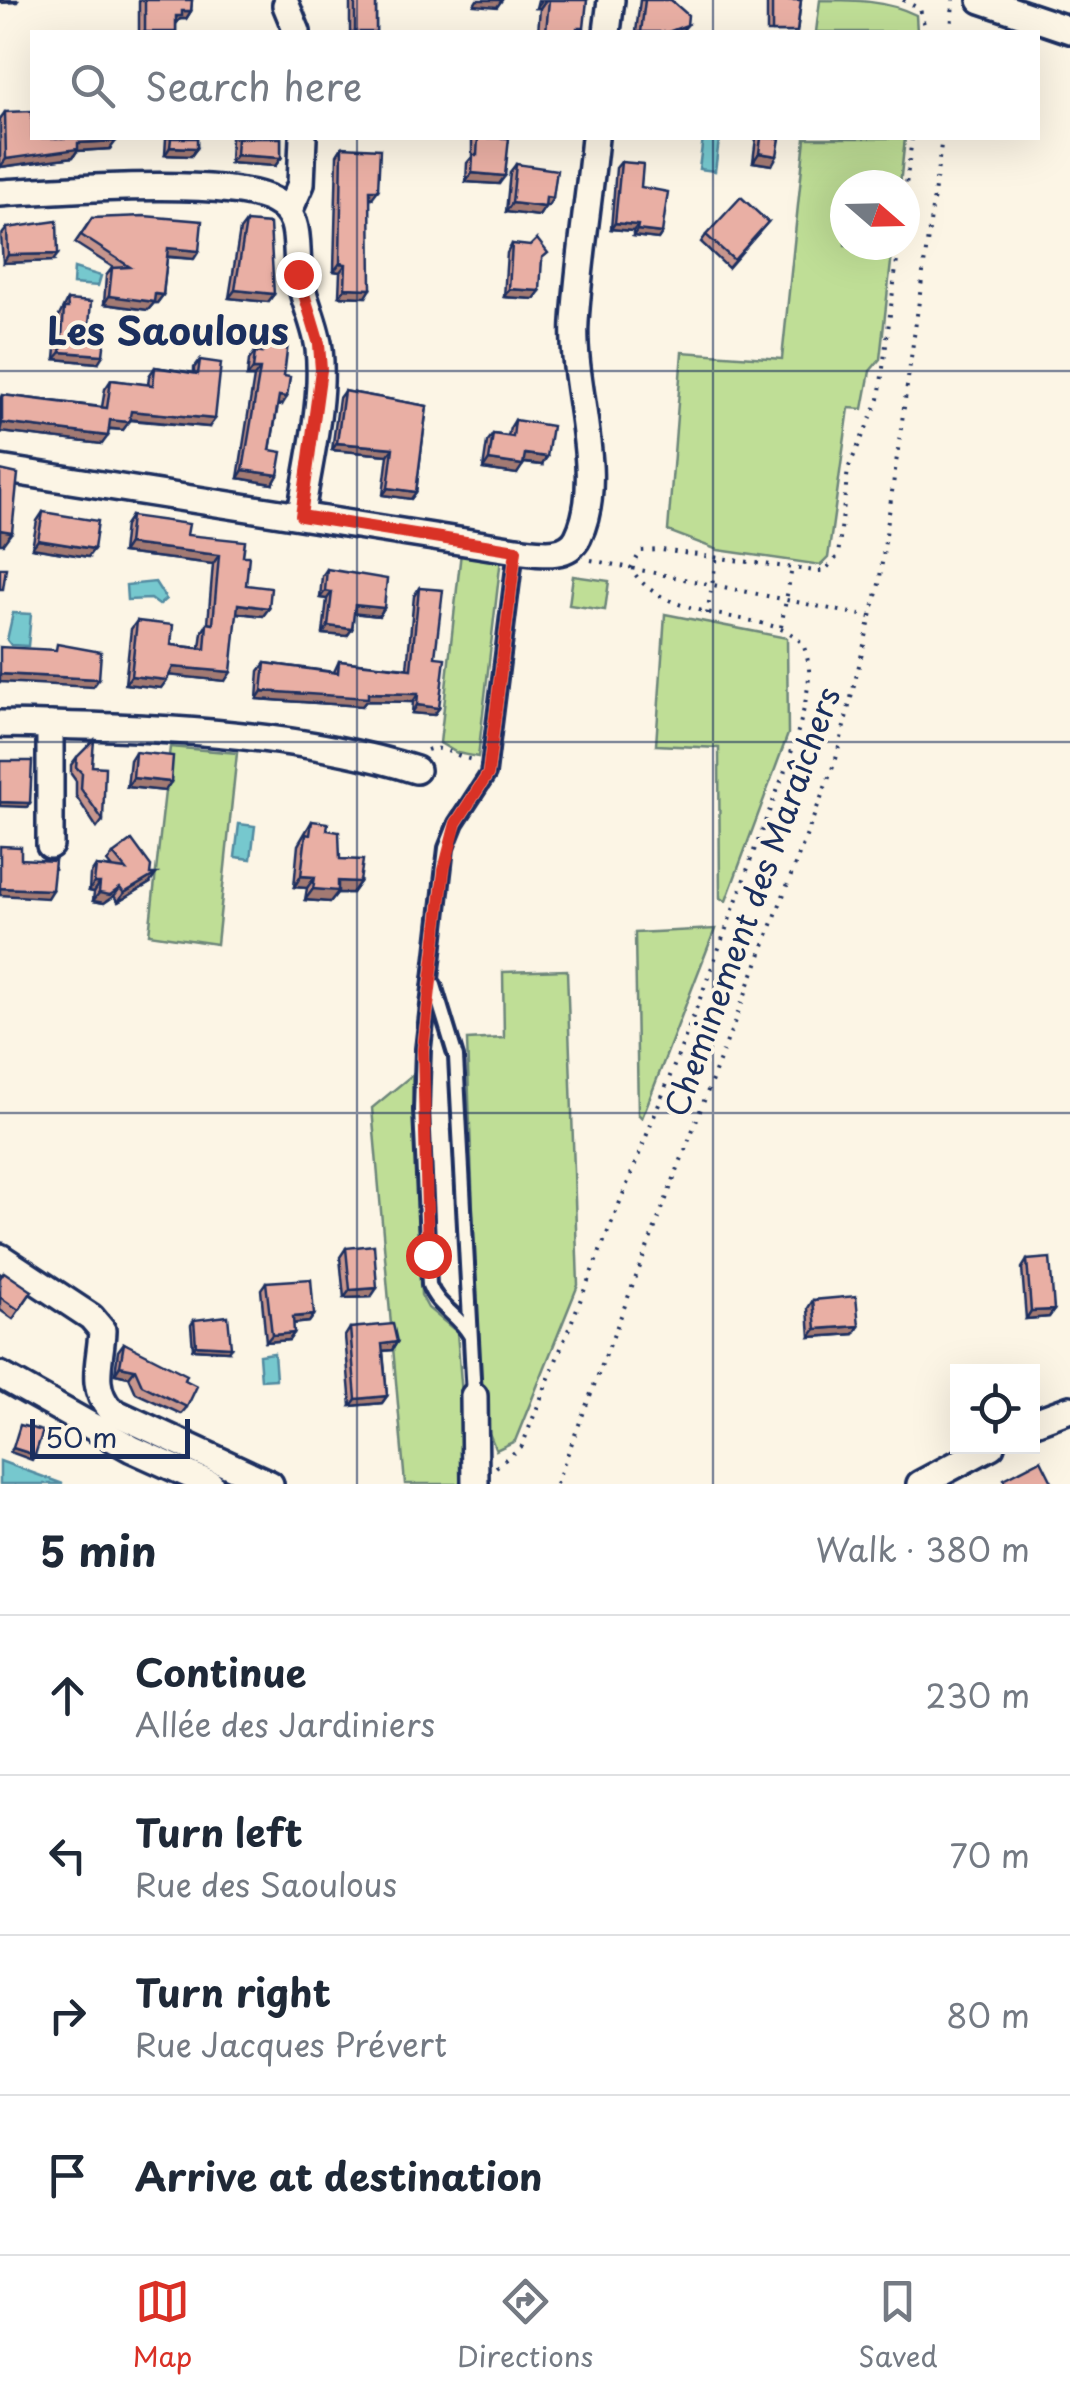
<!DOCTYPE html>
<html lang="en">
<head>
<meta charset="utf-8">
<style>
  body { margin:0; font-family:"Playpen Sans",sans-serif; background:#f6f6f7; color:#1f2937 }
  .controls { position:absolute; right:30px; bottom:30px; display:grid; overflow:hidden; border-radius:0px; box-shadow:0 10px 40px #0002 }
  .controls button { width:90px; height:90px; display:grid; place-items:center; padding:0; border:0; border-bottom:2px solid #e0e1e3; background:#fff; color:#1f2937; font:50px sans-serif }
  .compass { position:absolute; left:830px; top:170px; width:90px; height:90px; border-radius:50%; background:#fff; box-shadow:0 10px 40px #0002; rotate:110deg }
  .scale { position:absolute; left:30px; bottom:25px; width:160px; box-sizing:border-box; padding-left:10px; border:5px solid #1b2f5e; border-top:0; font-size:28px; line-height:35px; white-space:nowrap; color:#1b2f5e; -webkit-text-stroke:8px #fcf5e5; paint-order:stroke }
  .stop { position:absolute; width:30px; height:30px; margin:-22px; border:8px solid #d93025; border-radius:50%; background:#fff }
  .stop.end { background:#d93025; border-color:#fff; box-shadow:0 2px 10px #0008 }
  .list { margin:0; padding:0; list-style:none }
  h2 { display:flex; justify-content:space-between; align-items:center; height:130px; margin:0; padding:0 40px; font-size:42px }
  h2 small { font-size:32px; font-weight:400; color:#747a83 }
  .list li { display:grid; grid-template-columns:65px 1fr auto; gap:30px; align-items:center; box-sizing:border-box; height:160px; padding:0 40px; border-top:2px solid #e0e1e3 }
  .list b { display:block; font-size:38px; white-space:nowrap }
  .list p { margin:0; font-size:32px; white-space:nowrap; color:#747a83 }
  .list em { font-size:32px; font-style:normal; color:#747a83 }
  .icon { flex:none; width:55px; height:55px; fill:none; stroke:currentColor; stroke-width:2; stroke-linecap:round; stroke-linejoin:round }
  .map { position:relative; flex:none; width:1070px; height:1484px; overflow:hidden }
  .search { position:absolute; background:#fff; box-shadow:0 10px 40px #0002; left:30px; right:30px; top:30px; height:110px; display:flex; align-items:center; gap:25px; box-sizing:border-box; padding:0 35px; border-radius:0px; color:#747a83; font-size:38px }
  .sheet { height:770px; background:#fff }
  nav { display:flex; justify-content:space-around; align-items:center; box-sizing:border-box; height:140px; border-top:2px solid #e0e1e3; background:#fff; font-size:28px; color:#747a83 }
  nav a { display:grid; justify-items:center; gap:5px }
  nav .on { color:#d93025 }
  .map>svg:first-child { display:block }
</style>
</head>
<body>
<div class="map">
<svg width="1070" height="1484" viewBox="0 0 1070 1484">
  <rect width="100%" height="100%" fill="#fcf5e5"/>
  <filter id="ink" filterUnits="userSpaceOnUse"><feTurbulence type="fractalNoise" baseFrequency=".01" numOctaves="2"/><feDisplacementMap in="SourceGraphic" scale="20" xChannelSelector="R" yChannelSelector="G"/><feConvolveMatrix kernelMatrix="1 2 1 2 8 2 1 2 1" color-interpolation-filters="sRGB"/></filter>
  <g filter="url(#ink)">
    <g fill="#bfde96" stroke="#6d867a" stroke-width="2.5">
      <path d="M 820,0 C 854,0 886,0 916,15 L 917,32 L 816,32 Z"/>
      <path d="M 805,138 L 905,138 L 900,185 L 845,185 L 845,245 L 893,245 L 880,359 L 870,371 L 863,409 L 849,408 L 828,558 L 821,565 L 718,550 L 668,531 L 682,352 L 782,359 Z"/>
      <path d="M 461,552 L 501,558 L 478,757 L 457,753 L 440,743 Z"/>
      <path d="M 573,576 L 609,581 L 605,610 L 569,605 Z"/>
      <path d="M 665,614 L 787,638 L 788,734 L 726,901 L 720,898 L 719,748 L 656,745 Z"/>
      <path d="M 170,747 L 237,753 L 217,944 L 149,934 Z"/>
      <path d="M 715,929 L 642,1118 L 638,1114 L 635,933 Z"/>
      <path d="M 567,970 L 578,1285 L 515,1441 L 496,1450 L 480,1411 L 467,1040 L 504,1038 L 503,972 Z"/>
      <path d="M 412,1075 L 421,1295 L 428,1308 L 457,1332 L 469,1484 L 405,1484 L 372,1108 Z"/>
    </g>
    <g fill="#76c8ce" stroke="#528ba1" stroke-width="2.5">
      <path d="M 703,138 L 719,140 L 715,171 L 699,169 Z"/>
      <path d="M 74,268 L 101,276 L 98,286 L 73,284 Z"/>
      <path d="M 155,582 L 166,599 L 159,605 L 151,599 L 127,600 L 126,585 Z"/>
      <path d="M 13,613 L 31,614 L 28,646 L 11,645 L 7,640 Z"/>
      <path d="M 239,824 L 255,826 L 251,859 L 235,857 Z"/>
      <path d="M 274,1353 L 276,1379 L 261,1380 L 259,1355 Z"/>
      <path d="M 0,1461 L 63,1484 L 0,1484 Z"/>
    </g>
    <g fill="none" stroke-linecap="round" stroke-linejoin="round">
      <defs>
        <g id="service">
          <path d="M 434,985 L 456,1057 L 474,1396"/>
          <path d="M 470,1335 C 458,1314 438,1308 429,1285 L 421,1110 L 423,1049 L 446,848 L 456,823 L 488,774 L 516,550"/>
        </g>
        <g id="minor">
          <path d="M 981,0 L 1070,30"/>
          <path d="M 286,5 L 297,32"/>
          <path d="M 607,32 L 611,0"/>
          <path d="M 0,193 C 57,190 229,176 274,201 C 304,217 294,246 299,275 C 303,300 316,324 319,349 C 325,402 308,463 301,515"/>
          <path d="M 289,211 L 301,184 L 303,138"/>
          <path d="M 0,469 L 516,550 C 536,552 567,560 578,537 C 607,477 571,386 575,322 C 579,260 589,199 595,138"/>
          <path d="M 0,724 C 135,727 286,729 416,770"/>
          <path d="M 50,725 L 50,845"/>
          <path d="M 0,1257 L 91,1317 L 102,1330 C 101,1361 89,1385 110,1410 L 270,1484"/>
          <path d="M 0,1375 L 132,1449 L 210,1484"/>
          <path d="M 474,1396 L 475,1484"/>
          <path d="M 1032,1423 L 1070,1409"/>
          <path d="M 920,1484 L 991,1446"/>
        </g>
      </defs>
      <use href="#service" stroke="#1b2f5e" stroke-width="20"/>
      <use href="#minor" stroke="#1b2f5e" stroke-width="32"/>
      <g stroke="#1b2f5e" stroke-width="4" stroke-dasharray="2.5 8" stroke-linecap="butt">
        <path d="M 903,0 L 920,9 L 926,32"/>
        <path d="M 951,32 L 953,0"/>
        <path d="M 905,193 L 912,138"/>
        <path d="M 591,560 L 870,617"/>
        <path d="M 707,614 L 717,556"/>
        <path d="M 781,627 L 792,568"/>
        <path d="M 427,750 C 443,744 457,758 474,760"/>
        <path d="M 496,1467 L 522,1446 C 598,1253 680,1061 749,865 C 768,809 804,736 809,677 C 810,668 807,655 804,647 C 784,607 666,629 631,568 L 641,551 L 661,550 L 815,571 L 824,571 L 838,556 L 848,469 L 879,399 L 899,245"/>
        <path d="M 556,1484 L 836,759 L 879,584 L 942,138"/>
      </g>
      <use href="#service" stroke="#fcf5e5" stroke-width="12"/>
      <use href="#minor" stroke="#fcf5e5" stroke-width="25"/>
    </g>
    <g fill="#c8968d" stroke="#1b2f5e" stroke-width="2.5">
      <path d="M 139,0 L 192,0 L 191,11 L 186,19 L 180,19 L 176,24 L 176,32 L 139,32 Z"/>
      <rect x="350" y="0" width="26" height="32"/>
      <path d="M 538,0 L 587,0 L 581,32 L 538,32 L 540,8 L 536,8 Z"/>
      <path d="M 640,0 L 671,0 L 687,25 L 681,32 L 636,32 Z"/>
      <path d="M 767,0 L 801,0 L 797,32 L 767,32 Z"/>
      <path d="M 5,112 L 110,149 L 77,151 L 73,157 L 0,167 L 0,119 Z"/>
      <path d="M 166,138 L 197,138 L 197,148 L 191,156 L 165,155 Z"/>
      <path d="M 231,138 L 281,138 L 281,158 L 275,166 L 230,163 Z"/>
      <path d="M 472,138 L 509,138 L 499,184 L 466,182 L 467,163 L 472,157 Z"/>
      <path d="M 756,138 L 780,138 L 772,165 L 753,162 Z"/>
      <path d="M 342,147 L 372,198 L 370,198 L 366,297 L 339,296 L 340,272 L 334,271 L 337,155 Z"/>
      <path d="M 621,162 L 641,187 L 662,233 L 658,239 L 633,236 L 633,231 L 611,229 L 616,168 Z"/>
      <path d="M 516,164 L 553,198 L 548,206 L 545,206 L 539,216 L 506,212 L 510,172 Z"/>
      <path d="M 92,218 L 194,259 L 167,257 L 163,295 L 157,303 L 154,303 L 148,310 L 104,304 L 106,276 L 112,268 L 114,268 L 75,243 Z"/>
      <path d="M 246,222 L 274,294 L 268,302 L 229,298 L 240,230 Z"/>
      <path d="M 768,222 L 728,268 L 701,242 L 706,235 Z"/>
      <path d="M 7,228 L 53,261 L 3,263 L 1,236 Z"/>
      <path d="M 512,244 L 542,261 L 534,299 L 504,297 L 507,253 Z"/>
      <path d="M 67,300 L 88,337 L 98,363 L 55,359 L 59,316 Z"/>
      <path d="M 264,340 L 284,376 L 282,405 L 278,405 L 270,450 L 278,475 L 273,484 L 238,478 L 254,377 L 247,377 L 249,360 L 255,352 L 257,352 L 258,348 Z"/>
      <path d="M 200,360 L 209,427 L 129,420 L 123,430 L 109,429 L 102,444 L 0,432 L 0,398 L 2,395 L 102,407 L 105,389 L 111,380 L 148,385 L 149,376 L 155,367 L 194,373 L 194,368 Z"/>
      <path d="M 344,391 L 427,406 L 416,492 L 411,499 L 383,495 L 388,455 L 332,450 L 339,398 Z"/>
      <path d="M 515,420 L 542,465 L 523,463 L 517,474 L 483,469 L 487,442 L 493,434 L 508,436 L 510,428 Z"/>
      <path d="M 43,512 L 88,557 L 32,548 L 37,521 Z"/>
      <path d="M 131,516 L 243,556 L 246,585 L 269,608 L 263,616 L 237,613 L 225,681 L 169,675 L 161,688 L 125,684 L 131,629 L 137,621 L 171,645 L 200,648 L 202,632 L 208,623 L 213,564 L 122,553 L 125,525 Z"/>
      <path d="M 327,569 L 384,608 L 379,616 L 354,613 L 352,629 L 347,636 L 323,634 L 327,599 L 320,598 L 322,576 Z"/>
      <path d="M 419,588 L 435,657 L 439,708 L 434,715 L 412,713 L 413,702 L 366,701 L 362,706 L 257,699 L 259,671 L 265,663 L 334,672 L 339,661 L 407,668 L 414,596 Z"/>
      <path d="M 135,752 L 165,791 L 127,787 L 130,760 Z"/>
      <path d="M 77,757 L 92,766 L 103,820 L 97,828 L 76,796 L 76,781 L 71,774 L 71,765 Z"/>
      <path d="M 312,821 L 327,830 L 340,859 L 360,882 L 352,893 L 337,893 L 330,902 L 305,900 L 307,888 L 294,887 L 298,845 Z"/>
      <path d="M 113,854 L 150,883 L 118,902 L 114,896 L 104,903 L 93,901 L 94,892 L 89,891 L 90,875 L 96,866 L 112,868 L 107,862 Z"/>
      <path d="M 346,1248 L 371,1297 L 344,1298 L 340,1257 Z"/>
      <path d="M 1027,1260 L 1054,1310 L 1049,1317 L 1026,1319 L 1022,1268 Z"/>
      <path d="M 0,1278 L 32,1291 L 13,1319 L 0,1310 Z"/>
      <path d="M 266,1282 L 314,1315 L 309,1322 L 293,1324 L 294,1333 L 289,1340 L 266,1342 L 261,1289 Z"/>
      <path d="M 813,1300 L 859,1326 L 854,1334 L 810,1337 L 808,1308 Z"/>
      <path d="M 194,1320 L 228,1351 L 193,1349 L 191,1325 Z"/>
      <path d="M 350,1328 L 397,1342 L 392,1350 L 383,1351 L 387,1396 L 382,1403 L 351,1406 L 345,1336 Z"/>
      <path d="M 124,1343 L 185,1380 L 187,1407 L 181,1414 L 136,1393 L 129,1377 L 115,1374 L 118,1351 Z"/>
    </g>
    <g fill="#a37a73" stroke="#1b2f5e" stroke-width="2.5">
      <path d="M 0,0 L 18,0 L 17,2 L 0,3 Z"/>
      <path d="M 477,0 L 502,0 L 497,7 L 474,5 Z"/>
      <path d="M 542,0 L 546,0 L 540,8 L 536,8 Z"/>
      <path d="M 182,11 L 191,11 L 186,19 L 180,19 L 176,24 L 171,24 Z"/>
      <path d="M 687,25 L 681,32 L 668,32 Z"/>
      <path d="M 116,141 L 110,149 L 77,151 L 73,157 L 0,167 L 6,159 L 78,143 Z"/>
      <path d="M 170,147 L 197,148 L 191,156 L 165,155 Z"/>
      <path d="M 759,153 L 777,156 L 772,165 L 753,162 Z"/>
      <path d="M 236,155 L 281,158 L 275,166 L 230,163 Z"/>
      <path d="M 472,173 L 505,176 L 499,184 L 466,182 Z"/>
      <path d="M 370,190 L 378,190 L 372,198 L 364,197 Z"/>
      <path d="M 546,197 L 553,198 L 548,206 L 540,205 Z"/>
      <path d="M 512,203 L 545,207 L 539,216 L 506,212 Z"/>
      <path d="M 615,223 L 638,225 L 633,231 L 611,229 Z"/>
      <path d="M 637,230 L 662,233 L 658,239 L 633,236 Z"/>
      <path d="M 168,248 L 199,251 L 194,259 L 162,256 Z"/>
      <path d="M 58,254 L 53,261 L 3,263 L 8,255 Z"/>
      <path d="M 340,263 L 346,264 L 340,272 L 334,271 Z"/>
      <path d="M 345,288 L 371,289 L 366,297 L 339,296 Z"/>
      <path d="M 509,289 L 540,291 L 534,299 L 504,297 Z"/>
      <path d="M 235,290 L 274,294 L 268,302 L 229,298 Z"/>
      <path d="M 155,294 L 163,295 L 157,303 L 154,303 L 148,310 L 104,304 L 109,296 Z"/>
      <path d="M 61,352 L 103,355 L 98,363 L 55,359 Z"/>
      <path d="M 253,369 L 260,369 L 254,377 L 247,377 Z"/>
      <path d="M 279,396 L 287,397 L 282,405 L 273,404 Z"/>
      <path d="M 131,411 L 215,419 L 209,427 L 125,419 Z"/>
      <path d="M 110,420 L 129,422 L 123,430 L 104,428 Z"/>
      <path d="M 2,423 L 108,436 L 102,444 L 0,432 Z"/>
      <path d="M 337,443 L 393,448 L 388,455 L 332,450 Z"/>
      <path d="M 525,454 L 547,457 L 542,465 L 519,462 Z"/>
      <path d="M 489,460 L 523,465 L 517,474 L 483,469 Z"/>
      <path d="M 243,470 L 278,475 L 273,484 L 238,478 Z"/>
      <path d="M 388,488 L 416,492 L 411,499 L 383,495 Z"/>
      <path d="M 0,530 L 12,532 L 3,544 L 0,544 Z"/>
      <path d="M 38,540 L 94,549 L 88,557 L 32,548 Z"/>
      <path d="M 128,544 L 219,555 L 213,564 L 122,553 Z"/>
      <path d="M 325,591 L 332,592 L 327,599 L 320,598 Z"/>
      <path d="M 238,604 L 269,608 L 263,616 L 232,612 Z"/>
      <path d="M 355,605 L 384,608 L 379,616 L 350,613 Z"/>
      <path d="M 328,626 L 352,629 L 347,636 L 323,634 Z"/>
      <path d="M 173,667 L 231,672 L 225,681 L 167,675 Z"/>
      <path d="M 0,674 L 99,679 L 93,687 L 0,682 Z"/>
      <path d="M 131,676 L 167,680 L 161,688 L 125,684 Z"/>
      <path d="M 262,691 L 368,693 L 418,694 L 413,702 L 366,701 L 362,706 L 257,699 Z"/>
      <path d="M 417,705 L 439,708 L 434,715 L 412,713 Z"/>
      <path d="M 133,778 L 171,782 L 165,791 L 127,787 Z"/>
      <path d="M 0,802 L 30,803 L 27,807 L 0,806 Z"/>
      <path d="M 156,874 L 150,883 L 118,902 L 124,893 Z"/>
      <path d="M 301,876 L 315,877 L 307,888 L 294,887 Z"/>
      <path d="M 338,881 L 360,882 L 352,893 L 337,893 L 330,902 L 305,900 L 313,889 Z"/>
      <path d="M 94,883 L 100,883 L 94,892 L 89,891 Z"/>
      <path d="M 0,888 L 52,890 L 47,898 L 0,895 Z"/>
      <path d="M 120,888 L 114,896 L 104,903 L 93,901 L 99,893 Z"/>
      <path d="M 377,1288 L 371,1297 L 344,1298 L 350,1290 Z"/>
      <path d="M 1054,1310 L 1049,1317 L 1026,1319 L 1031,1311 Z"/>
      <path d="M 314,1315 L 309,1322 L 287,1324 L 293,1317 Z"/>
      <path d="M 859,1326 L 854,1334 L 810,1337 L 816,1329 Z"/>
      <path d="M 294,1333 L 289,1340 L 266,1342 L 272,1335 Z"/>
      <path d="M 397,1342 L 392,1350 L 377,1351 L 382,1344 Z"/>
      <path d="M 196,1345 L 231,1347 L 228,1351 L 193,1349 Z"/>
      <path d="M 120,1366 L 135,1369 L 129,1377 L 115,1374 Z"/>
      <path d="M 387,1396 L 382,1403 L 351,1406 L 356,1399 Z"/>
      <path d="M 13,1448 L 35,1455 L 32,1460 L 10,1452 Z"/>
    </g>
    <g fill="#e9afa4" stroke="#1b2f5e" stroke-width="2.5">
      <path d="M 145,0 L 192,0 L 191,11 L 182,11 L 182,16 L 176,16 L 176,32 L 145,32 Z"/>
      <rect x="355" y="0" width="21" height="32"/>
      <path d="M 549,0 L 587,0 L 584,28 L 577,28 L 577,32 L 546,32 Z"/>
      <path d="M 645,0 L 671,0 L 688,15 L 687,25 L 668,32 L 641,32 Z"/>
      <path d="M 772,0 L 801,0 L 797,32 L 772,32 Z"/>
      <path d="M 32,111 L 32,138 L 116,138 L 116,141 L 78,143 L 78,149 L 6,159 L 5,112 Z"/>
      <path d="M 171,138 L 197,138 L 197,148 L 170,147 Z"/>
      <path d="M 237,138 L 281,138 L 281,158 L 236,155 Z"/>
      <path d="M 478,138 L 509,138 L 505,176 L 472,173 L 473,155 L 477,155 Z"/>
      <path d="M 761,138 L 780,138 L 777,156 L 759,153 Z"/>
      <path d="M 342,147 L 380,149 L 378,190 L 370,190 L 371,289 L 345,288 L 346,264 L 340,263 Z"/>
      <path d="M 621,162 L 643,164 L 641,187 L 668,192 L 662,233 L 637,230 L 638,225 L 615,223 Z"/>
      <path d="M 516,164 L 557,170 L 553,198 L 546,197 L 545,207 L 512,203 Z"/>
      <path d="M 741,197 L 768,222 L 734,260 L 706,235 Z"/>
      <path d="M 144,216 L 202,221 L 199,251 L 168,248 L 163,295 L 155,294 L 154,302 L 109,296 L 112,268 L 130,267 L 81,235 L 92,218 Z"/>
      <path d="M 57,221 L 58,254 L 8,255 L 7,228 Z"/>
      <path d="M 246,222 L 270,224 L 274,294 L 235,290 Z"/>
      <path d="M 537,239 L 548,253 L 542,258 L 540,291 L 509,289 L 512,244 L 530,246 Z"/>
      <path d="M 67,300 L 91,302 L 88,337 L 105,338 L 103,355 L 61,352 L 64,308 L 68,308 Z"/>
      <path d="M 264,340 L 288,343 L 284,376 L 290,377 L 287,397 L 279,396 L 270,450 L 282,452 L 278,475 L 243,470 L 260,369 L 253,369 L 255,352 L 262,353 Z"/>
      <path d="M 200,360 L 221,363 L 215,419 L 131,411 L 129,422 L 110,420 L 108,436 L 2,423 L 2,395 L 107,408 L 111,380 L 153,385 L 155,367 L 198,374 Z"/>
      <path d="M 344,391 L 427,406 L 416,492 L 388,488 L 393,448 L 337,443 Z"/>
      <path d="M 515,420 L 552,426 L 547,457 L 525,454 L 523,465 L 489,460 L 493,434 L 513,437 Z"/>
      <path d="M 0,470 L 18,474 L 12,532 L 0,530 Z"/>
      <path d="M 43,512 L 98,521 L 94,549 L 38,540 Z"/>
      <path d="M 131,516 L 189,524 L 187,535 L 245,541 L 243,556 L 249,556 L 246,585 L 271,588 L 269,608 L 238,604 L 231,672 L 173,667 L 167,680 L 131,676 L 137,621 L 173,625 L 171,645 L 205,649 L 207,623 L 213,624 L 219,555 L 128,544 Z"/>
      <path d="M 0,568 L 6,568 L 3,589 L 0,589 Z"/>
      <path d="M 327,569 L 387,579 L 384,608 L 355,605 L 352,629 L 328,626 L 332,592 L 325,591 Z"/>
      <path d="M 419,588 L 443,590 L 435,657 L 445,658 L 439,708 L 417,705 L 418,694 L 368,693 L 368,698 L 262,691 L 265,663 L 338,673 L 339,661 L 411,669 Z"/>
      <path d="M 57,644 L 101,652 L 99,679 L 0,674 L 0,647 L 56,650 Z"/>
      <path d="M 94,740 L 92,766 L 105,767 L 103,820 L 81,789 L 82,773 L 76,767 L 77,757 Z"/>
      <path d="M 135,752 L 173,756 L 171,782 L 133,778 Z"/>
      <path d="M 0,761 L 32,761 L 30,803 L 0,802 Z"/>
      <path d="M 312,821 L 328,823 L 327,830 L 339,832 L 340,859 L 363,860 L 360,882 L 338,881 L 338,891 L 313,889 L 315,877 L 301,876 L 306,834 L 310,835 Z"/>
      <path d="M 132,840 L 151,866 L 150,874 L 156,874 L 124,893 L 120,888 L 110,895 L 99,893 L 100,883 L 94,883 L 96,866 L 126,870 L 113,854 Z"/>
      <path d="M 0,846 L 21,847 L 21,859 L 55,861 L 52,890 L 0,888 Z"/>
      <path d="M 374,1245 L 377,1288 L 350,1290 L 346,1248 Z"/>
      <path d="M 1050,1258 L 1054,1310 L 1031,1311 L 1027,1260 Z"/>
      <path d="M 4,1272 L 32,1291 L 19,1310 L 0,1297 L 0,1278 Z"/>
      <path d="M 311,1279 L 314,1315 L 293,1317 L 294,1333 L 272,1335 L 266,1282 Z"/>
      <path d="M 856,1296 L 859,1326 L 816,1329 L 813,1300 Z"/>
      <path d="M 228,1316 L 231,1347 L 196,1345 L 194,1320 Z"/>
      <path d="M 393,1324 L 397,1342 L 382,1344 L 387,1396 L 356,1399 L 350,1328 Z"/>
      <path d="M 124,1343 L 187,1375 L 185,1380 L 197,1386 L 187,1407 L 142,1385 L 135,1369 L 120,1366 Z"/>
      <path d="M 20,1425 L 43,1431 L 35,1455 L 13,1448 Z"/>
      <path d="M 1041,1460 L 1053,1484 L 1006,1484 L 1004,1479 Z"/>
    </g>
  </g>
  <g fill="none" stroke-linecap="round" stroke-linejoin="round" filter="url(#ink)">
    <path stroke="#d93025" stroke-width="12" d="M 298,274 L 319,344 L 321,370 L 301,516 L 516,550 L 488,774 L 456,823 L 444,870 L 423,1049 L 428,1255"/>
  </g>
  <path fill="none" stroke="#1b2f5e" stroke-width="2.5" stroke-opacity="0.55" d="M 357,0 L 357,32M 713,0 L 713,32M 357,138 L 357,1484M 713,138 L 713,1484M 0,371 L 1070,371M 0,742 L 1070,742M 0,1113 L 1070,1113"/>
  <g text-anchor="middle" stroke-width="8" stroke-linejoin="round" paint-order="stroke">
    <g font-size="32" fill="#1b2f5e" stroke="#fcf5e5">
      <text transform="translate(753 902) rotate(-70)" y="11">Cheminement des Maraîchers</text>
    </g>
    <g font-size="38" font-weight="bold" fill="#1b2f5e" stroke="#fcf5e5">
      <text x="168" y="345">Les Saoulous</text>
    </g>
  </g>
</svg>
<div class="controls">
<button><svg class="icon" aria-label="locate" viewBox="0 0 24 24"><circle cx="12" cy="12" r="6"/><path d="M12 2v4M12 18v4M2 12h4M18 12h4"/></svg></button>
</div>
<svg class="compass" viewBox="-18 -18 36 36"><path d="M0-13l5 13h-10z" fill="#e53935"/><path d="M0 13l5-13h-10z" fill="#747a83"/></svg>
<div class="scale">50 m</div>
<div class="stop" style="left:428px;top:1255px"></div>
<div class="stop end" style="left:298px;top:274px"></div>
<div class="search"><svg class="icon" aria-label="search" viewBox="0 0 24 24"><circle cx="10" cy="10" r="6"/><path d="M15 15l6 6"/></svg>Search here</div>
</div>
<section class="sheet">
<h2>5 min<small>Walk · 380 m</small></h2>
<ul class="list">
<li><svg class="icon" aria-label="ahead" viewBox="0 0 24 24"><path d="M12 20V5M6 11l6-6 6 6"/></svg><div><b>Continue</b><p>Allée des Jardiniers</p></div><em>230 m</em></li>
<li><svg class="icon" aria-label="left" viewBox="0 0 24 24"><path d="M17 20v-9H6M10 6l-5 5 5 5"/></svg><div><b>Turn left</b><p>Rue des Saoulous</p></div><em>70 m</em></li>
<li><svg class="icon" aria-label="right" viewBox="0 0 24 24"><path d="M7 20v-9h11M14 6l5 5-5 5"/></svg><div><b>Turn right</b><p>Rue Jacques Prévert</p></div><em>80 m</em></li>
<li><svg class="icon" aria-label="arrive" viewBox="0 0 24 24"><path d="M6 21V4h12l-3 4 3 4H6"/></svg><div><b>Arrive at destination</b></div></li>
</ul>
</section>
<nav>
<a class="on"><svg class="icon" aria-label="map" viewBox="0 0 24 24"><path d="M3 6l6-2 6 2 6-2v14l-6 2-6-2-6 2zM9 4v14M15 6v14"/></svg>Map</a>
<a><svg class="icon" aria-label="directions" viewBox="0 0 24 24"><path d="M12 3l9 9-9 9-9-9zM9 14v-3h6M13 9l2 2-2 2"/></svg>Directions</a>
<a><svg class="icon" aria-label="saved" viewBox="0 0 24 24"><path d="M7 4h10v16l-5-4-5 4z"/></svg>Saved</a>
</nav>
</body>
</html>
